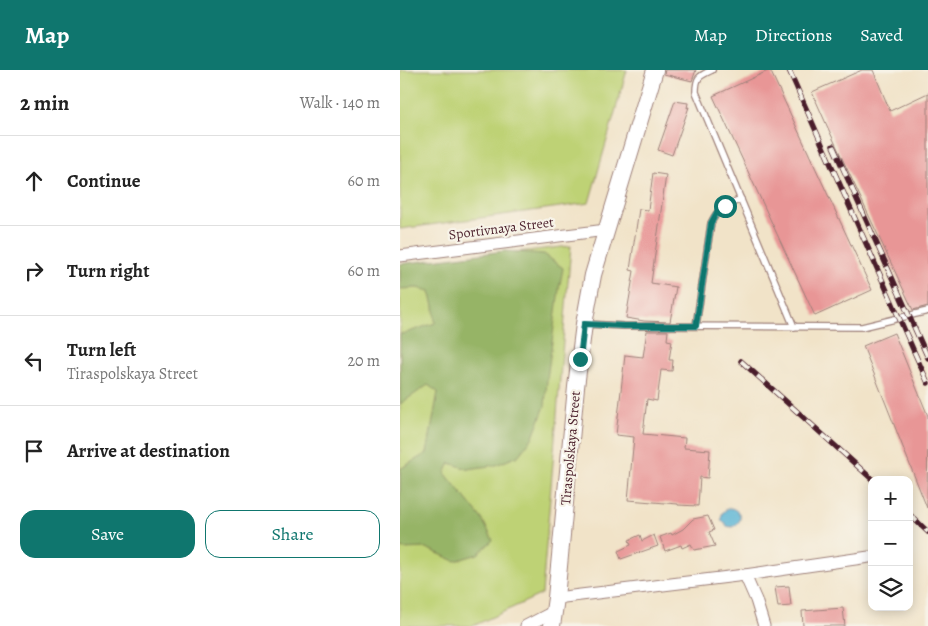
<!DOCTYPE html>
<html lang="en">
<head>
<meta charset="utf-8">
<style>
  body { margin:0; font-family:Alegreya,serif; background:#f6f6f6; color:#222 }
  .controls { position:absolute; right:15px; bottom:15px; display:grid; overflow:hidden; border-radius:10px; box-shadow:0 2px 12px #0003 }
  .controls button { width:45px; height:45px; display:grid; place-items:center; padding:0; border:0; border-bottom:1px solid #e0e0e0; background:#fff; color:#222; font:25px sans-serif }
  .stop { position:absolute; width:15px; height:15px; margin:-11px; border:4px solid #0f766e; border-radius:50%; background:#fff }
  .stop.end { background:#0f766e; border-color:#fff; box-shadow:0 1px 5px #0008 }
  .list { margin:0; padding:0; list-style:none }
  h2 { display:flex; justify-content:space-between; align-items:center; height:65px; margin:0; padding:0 20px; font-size:21px }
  h2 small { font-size:16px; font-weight:400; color:#767676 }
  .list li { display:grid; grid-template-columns:32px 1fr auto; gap:15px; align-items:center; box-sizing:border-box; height:90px; padding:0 20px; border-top:1px solid #e0e0e0 }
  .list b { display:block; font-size:19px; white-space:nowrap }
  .list p { margin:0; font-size:16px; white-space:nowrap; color:#767676 }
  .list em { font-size:16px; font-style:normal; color:#767676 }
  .actions { display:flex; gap:10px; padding:15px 20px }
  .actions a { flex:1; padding:11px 0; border:1px solid #0f766e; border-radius:15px; text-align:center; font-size:18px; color:#0f766e }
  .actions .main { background:#0f766e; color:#fff }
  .icon { flex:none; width:28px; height:28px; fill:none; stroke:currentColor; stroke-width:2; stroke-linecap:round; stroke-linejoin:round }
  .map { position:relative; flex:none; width:528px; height:556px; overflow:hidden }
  header { display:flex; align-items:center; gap:30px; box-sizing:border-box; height:70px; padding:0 25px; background:#0f766e; color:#fff }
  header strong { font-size:24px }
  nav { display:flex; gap:28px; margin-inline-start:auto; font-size:18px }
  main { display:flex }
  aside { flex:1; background:#fff }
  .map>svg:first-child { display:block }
</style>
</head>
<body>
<header>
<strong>Map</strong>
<nav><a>Map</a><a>Directions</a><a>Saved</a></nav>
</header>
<main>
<aside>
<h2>2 min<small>Walk · 140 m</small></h2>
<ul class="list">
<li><svg class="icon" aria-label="ahead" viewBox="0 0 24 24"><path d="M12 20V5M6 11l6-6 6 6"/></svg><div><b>Continue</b></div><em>60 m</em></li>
<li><svg class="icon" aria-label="right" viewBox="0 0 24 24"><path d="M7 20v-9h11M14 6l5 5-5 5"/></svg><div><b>Turn right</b></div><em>60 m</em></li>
<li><svg class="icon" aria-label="left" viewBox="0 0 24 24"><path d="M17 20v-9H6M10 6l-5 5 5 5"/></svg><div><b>Turn left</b><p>Tiraspolskaya Street</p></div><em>20 m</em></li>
<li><svg class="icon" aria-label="arrive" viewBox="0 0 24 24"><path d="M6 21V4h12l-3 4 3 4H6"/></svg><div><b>Arrive at destination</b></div></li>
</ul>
<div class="actions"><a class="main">Save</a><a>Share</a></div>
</aside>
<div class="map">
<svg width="528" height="556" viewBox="0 0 528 556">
  <rect width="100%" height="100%" fill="#f7f3e8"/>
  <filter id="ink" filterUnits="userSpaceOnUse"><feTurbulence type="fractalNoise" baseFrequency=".02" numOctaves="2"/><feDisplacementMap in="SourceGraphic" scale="10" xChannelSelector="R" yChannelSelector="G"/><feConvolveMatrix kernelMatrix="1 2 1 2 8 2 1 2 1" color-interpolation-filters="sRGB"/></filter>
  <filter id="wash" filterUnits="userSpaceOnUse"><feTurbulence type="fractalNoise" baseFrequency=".0096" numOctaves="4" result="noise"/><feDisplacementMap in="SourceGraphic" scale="20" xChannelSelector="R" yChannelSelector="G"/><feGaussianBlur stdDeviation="1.12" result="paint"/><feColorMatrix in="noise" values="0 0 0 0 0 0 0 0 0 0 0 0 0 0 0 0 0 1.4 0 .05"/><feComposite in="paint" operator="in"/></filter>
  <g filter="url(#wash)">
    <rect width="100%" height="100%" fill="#f1e3c8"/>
    <g fill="#bed275" stroke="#847850">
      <path d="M 0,0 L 227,0 L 189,133 L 0,159 Z"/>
      <path d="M 171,176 L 142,524 L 73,556 L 0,556 L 0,195 Z"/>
    </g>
    <path fill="#96b466" stroke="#706a48" d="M 105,181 L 144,184 L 163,198 L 159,219 L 147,309 L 145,336 L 133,367 L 118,386 L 96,395 L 68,399 L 50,393 L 45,403 L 82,449 L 93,470 L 78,484 L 55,491 L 26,478 L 3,479 L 0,477 L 0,399 L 27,383 L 38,322 L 28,315 L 0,334 L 0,264 L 6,263 L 35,253 L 34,236 L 30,221 L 17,218 L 0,219 L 0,194 Z"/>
    <path fill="#56b3d4" stroke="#506980" d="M 331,438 C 343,442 343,452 332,457 L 326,456 L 326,453 L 322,451 C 320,444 324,439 331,438 Z"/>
    <g id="blocks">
      <g fill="#e89696">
        <path d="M 265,0 L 296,0 L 292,11 L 264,4 Z"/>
        <path d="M 370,0 L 472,220 L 415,246 L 313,26 Z"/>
        <path d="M 462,0 L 473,0 L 490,41 L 528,23 L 528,236 L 513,240 L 428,58 L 412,22 Z"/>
        <path d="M 275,31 L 288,33 L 287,38 L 289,37 L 272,85 L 258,80 Z"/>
        <path d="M 253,103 L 266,105 L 251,213 L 276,217 L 270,252 L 244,251 L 226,248 L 234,201 L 230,200 L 239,139 L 248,140 Z"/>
        <path d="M 247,261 L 268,261 L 267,270 L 272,271 L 269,290 L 273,290 L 272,301 L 261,300 L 257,331 L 247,329 L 243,364 L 285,368 L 284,378 L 310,380 L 308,408 L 300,407 L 298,436 L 278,435 L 278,434 L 228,430 L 234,367 L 216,365 L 225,285 L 243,287 Z"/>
        <path d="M 494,263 L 528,346 L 527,438 L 463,276 Z"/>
        <path d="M 308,446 L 314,460 L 309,462 L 315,476 L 294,480 L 291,474 L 282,478 L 281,475 L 265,481 L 260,467 L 271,463 L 272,465 L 283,459 L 293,449 Z"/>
        <path d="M 240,465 L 242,471 L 254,465 L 258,476 L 221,489 L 218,481 L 231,475 L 229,470 Z"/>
        <path d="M 389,516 L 391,536 L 378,537 L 375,517 Z"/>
        <path d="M 443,538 L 445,556 L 403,556 L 402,541 Z"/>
      </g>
    </g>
  </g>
  <g filter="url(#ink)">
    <use href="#blocks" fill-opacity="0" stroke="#9e817a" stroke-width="1"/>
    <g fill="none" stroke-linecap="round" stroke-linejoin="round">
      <defs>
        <g id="lane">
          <path d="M 312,0 C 299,6 296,7 296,22 L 394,257"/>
          <path d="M 186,254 L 224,256 L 462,257 L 528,241"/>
          <path d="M 296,256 L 311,153 C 319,137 325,136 341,129"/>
        </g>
        <g id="street">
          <path d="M 0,186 L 206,160"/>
          <path d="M 345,505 L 356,530 L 364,556"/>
          <path d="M 156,528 L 345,505 L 469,487"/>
          <path d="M 126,556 L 153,542"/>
        </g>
        <path id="secondary" d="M 152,556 L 156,528 L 176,317 L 184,254 L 193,205 L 255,0"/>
      </defs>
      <use href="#lane" stroke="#9e817a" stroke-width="8"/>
      <use href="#street" stroke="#9e817a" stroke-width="13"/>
      <use href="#secondary" stroke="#9e817a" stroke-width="18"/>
      <use href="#lane" stroke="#fff" stroke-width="5.5"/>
      <use href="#street" stroke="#fff" stroke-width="11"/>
      <use href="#secondary" stroke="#fff" stroke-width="16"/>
      <defs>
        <g id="rail">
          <path d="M 389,0 L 528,313"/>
          <path d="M 433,76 L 528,288"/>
          <path d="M 341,291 L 473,410"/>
          <path d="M 509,444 L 528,462"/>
        </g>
      </defs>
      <use href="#rail" stroke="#4a1f2b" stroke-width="5.5"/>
      <use href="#rail" stroke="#f7f3e8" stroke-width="4" stroke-dasharray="11" stroke-linecap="butt"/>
    </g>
  </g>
  <g fill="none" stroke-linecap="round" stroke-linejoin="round" filter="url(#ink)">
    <path stroke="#0f766e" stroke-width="6" d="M 180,289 L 184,254 L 224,256 L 296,256 L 311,153 L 317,142 L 325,136"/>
  </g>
  <g text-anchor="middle" stroke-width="4.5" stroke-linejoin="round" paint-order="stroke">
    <g font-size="14" fill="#4a1f2b" stroke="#f7f3e8">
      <text transform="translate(101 158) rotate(-7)" y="5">Sportivnaya Street</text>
      <text transform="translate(170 378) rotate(-85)" y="5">Tiraspolskaya Street</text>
    </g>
  </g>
</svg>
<div class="controls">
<button>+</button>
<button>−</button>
<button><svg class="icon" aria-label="layers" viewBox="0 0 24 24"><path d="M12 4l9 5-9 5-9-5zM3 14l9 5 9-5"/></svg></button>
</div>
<div class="stop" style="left:325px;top:136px"></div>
<div class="stop end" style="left:180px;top:289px"></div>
</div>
</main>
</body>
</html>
